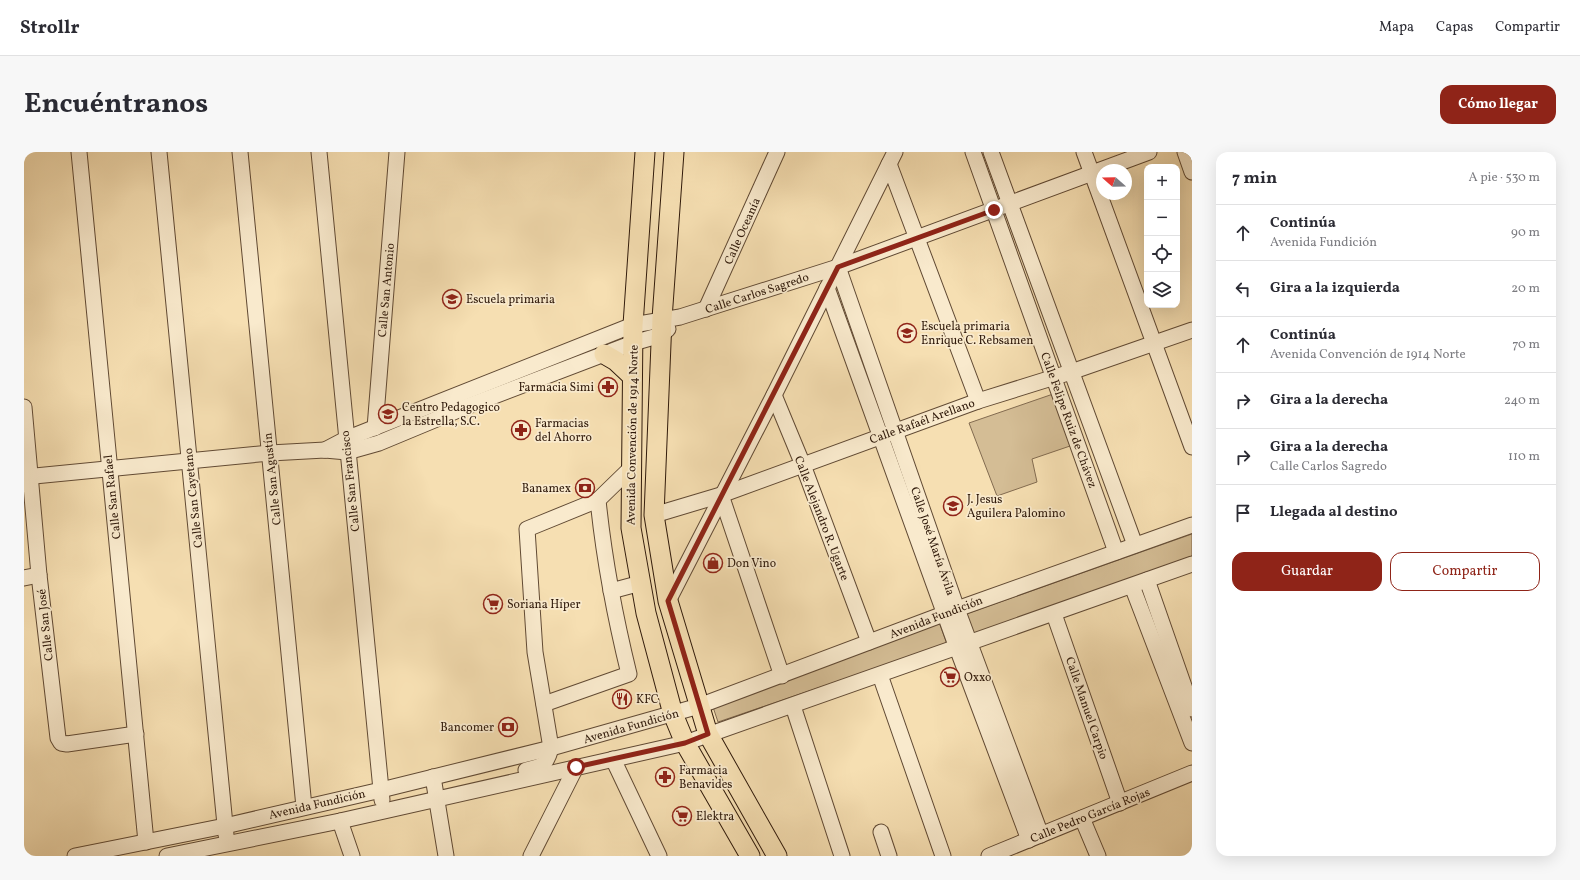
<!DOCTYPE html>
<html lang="es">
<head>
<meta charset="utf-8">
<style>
  body { margin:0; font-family:Vollkorn,serif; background:#f7f7f7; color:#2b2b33 }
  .controls { position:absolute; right:12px; top:12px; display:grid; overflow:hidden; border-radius:8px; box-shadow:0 4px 16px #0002 }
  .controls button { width:36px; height:36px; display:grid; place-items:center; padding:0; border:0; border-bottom:1px solid #e1e1e2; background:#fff; color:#2b2b33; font:20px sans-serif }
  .compass { position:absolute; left:1072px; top:12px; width:36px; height:36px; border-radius:50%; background:#fff; box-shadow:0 4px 16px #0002; rotate:290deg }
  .stop { position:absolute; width:12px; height:12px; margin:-9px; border:3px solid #8f2418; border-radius:50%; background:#fff }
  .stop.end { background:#8f2418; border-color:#fff; box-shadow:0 1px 4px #0008 }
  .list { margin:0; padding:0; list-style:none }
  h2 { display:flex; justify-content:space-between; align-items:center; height:52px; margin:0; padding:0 16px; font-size:17px }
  h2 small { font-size:13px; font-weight:400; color:#7c7c81 }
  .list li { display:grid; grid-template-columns:26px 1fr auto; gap:12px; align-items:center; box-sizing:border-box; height:56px; padding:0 16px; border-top:1px solid #e1e1e2 }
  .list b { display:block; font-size:15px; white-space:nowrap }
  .list p { margin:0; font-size:13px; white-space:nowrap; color:#7c7c81 }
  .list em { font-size:13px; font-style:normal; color:#7c7c81 }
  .actions { display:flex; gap:8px; padding:12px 16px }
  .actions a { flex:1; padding:9px 0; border:1px solid #8f2418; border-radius:12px; text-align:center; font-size:14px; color:#8f2418 }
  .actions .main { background:#8f2418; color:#fff }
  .icon { flex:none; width:22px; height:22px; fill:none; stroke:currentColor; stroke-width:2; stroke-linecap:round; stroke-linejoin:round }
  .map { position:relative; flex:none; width:1168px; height:704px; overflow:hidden; border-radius:12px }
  header { display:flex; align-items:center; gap:24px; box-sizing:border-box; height:56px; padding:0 20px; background:#fff; border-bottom:1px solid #e1e1e2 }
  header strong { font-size:19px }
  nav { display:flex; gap:22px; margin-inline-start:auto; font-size:14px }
  .intro { display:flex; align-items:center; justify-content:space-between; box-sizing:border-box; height:96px; padding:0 24px }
  h1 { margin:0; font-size:28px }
  .button { padding:10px 18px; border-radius:12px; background:#8f2418; color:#fff; font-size:14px; font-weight:700 }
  main { display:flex; gap:24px; padding:0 24px }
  aside { flex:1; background:#fff; border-radius:12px; box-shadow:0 4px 16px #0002 }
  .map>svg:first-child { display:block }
</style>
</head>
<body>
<header>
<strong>Strollr</strong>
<nav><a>Mapa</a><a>Capas</a><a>Compartir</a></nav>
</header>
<div class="intro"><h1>Encuéntranos</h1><a class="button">Cómo llegar</a></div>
<main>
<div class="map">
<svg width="1168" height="704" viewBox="0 0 1168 704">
  <rect width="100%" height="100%" fill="#f6dfb2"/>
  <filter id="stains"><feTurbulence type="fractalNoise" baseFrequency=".005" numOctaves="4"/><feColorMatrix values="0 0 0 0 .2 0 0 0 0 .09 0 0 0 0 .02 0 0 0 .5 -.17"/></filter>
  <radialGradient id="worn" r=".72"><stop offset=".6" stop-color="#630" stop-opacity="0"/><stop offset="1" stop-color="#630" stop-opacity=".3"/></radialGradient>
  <g fill="#d4bd95" stroke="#826b50">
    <path d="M 1032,241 L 1049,293 L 1008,307 L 1013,330 L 973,344 L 945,271 Z"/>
    <path d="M 1168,382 L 1168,404 L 950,483 L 942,462 Z"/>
    <path d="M 915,470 L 923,492 L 694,570 L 688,552 Z"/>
  </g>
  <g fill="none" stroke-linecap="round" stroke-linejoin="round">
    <defs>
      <g id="minor">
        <path d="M 55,0 L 122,690"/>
        <path d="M 135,0 L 202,683"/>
        <path d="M 216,0 L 280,655"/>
        <path d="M 295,0 L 358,648"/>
        <path d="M 949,0 L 1092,400"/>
        <path d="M 967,0 L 1111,393"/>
        <path d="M 1060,0 L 1168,295"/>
        <path d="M 1161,0 L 1168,20"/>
        <path d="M 865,12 L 954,249"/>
        <path d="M 814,115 L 933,457 L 1017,683"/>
        <path d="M 803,136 L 933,496 L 1005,688"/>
        <path d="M 682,157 L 753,0"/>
        <path d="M 750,243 L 779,313 L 845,490"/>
        <path d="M 0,255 L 15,423 L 34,586 L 37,591 L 43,592 L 112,582"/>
        <path d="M 351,276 L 373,0"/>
        <path d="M 301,298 L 322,287 L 609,173 L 656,165 L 814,115 L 1125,0"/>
        <path d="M 0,325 L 246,301 L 301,298 L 323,300 L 355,291 L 444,254 L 609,191 L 637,183 L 644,177"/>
        <path d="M 697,343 L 758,524"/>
        <path d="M 630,363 L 697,343 L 954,249 L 1047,220 L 1168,178"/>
        <path d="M 0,426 L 15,423"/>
        <path d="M 1123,428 L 1168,557"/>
        <path d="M 1108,434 L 1168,591"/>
        <path d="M 587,439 L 617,431"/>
        <path d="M 644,449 L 750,243 L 871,0"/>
        <path d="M 1030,462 L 1096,651"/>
        <path d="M 856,523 L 919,704"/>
        <path d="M 520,552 L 605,522 C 591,465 580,407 574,348"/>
        <path d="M 769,554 L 818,704"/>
        <path d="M 589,607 L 635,704"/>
        <path d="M 502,618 C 519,614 522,614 527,596 L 511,500 L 503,377 L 574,348 L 607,316"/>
        <path d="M 409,625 L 422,704"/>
        <path d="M 1058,666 L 1074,704"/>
        <path d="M 316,669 L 328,704"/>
        <path d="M 857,680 L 865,704"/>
        <path d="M 51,704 L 201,674 L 357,638 L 527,596 L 675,554 L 933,457 L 1168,373"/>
        <path d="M 143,704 L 316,669 L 661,591 L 1168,412"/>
        <path d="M 507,704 L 552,615"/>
        <path d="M 965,704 L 1168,621"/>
      </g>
      <g id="major">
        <path d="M 621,0 L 609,173 L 607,376 L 622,461 L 649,562 L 661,591 L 726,704"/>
        <path d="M 650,0 L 638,167 L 630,363 L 644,449 L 684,582 L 753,704"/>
        <path d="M 580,202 L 592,209 L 608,224"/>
      </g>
    </defs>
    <use href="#minor" stroke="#614a34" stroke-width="17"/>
    <use href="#major" stroke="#2f190a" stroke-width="21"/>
    <use href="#minor" stroke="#f9eacd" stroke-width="15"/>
    <use href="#major" stroke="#f6dfb2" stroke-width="19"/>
  </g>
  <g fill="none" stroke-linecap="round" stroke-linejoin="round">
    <path stroke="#8f2418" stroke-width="5" d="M 552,615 L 661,591 L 684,582 L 644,449 L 814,115 L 970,58"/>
  </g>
  <defs>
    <symbol id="school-ring" viewBox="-11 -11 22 22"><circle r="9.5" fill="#f9eacd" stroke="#8f2418" stroke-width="1.5"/><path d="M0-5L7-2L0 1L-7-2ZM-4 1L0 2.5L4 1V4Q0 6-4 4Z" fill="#8f2418"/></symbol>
    <symbol id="pharmacy-ring" viewBox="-11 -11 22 22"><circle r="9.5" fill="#f9eacd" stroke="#8f2418" stroke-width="1.5"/><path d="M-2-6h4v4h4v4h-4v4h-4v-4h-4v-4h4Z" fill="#8f2418"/></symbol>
    <symbol id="bank-ring" viewBox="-11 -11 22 22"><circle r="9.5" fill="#f9eacd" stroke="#8f2418" stroke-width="1.5"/><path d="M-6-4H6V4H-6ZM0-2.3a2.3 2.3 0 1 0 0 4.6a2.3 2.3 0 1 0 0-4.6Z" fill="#8f2418"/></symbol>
    <symbol id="shop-ring" viewBox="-11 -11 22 22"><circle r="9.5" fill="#f9eacd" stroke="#8f2418" stroke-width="1.5"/><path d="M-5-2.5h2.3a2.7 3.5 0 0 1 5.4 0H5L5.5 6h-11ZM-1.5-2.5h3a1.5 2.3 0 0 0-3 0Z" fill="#8f2418"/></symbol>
    <symbol id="supermarket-ring" viewBox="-11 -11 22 22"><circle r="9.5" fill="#f9eacd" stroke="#8f2418" stroke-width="1.5"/><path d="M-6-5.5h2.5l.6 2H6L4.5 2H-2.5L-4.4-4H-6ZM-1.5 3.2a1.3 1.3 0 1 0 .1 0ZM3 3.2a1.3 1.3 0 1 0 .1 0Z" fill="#8f2418"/></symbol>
    <symbol id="restaurant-ring" viewBox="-11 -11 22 22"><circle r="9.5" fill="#f9eacd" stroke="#8f2418" stroke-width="1.5"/><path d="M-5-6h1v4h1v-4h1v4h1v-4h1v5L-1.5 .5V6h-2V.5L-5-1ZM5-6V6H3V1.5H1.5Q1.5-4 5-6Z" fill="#8f2418"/></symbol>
  </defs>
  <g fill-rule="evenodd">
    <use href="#school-ring" x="417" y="136" width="22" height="22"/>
    <use href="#school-ring" x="872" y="170" width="22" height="22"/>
    <use href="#pharmacy-ring" x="573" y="224" width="22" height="22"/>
    <use href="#school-ring" x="353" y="251" width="22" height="22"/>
    <use href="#pharmacy-ring" x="486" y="267" width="22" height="22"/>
    <use href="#bank-ring" x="550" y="325" width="22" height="22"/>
    <use href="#school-ring" x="918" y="343" width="22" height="22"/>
    <use href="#shop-ring" x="678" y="400" width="22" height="22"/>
    <use href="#supermarket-ring" x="458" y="441" width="22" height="22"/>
    <use href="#supermarket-ring" x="915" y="514" width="22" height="22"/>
    <use href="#restaurant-ring" x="587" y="536" width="22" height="22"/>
    <use href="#bank-ring" x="473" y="564" width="22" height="22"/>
    <use href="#pharmacy-ring" x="630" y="614" width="22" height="22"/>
    <use href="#supermarket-ring" x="647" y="653" width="22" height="22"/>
  </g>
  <g text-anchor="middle" stroke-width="3.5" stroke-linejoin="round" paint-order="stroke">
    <g font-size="12" fill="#2f190a" stroke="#f9eacd">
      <text transform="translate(718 79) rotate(-66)" y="4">Calle Oceanía</text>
      <text transform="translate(362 138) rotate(-85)" y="4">Calle San Antonio</text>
      <text transform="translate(733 141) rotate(-18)" y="4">Calle Carlos Sagredo</text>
      <text transform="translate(1045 268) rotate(70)" y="4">Calle Felipe Ruiz de Chávez</text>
      <text transform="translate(898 269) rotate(-20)" y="4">Calle Rafaél Arellano</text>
      <text transform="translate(608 283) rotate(-89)" y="4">Avenida Convención de 1914 Norte</text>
      <text transform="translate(248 327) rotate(-96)" y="4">Calle San Agustín</text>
      <text transform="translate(326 329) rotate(-96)" y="4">Calle San Francisco</text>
      <text transform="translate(88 345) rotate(-96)" y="4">Calle San Rafael</text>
      <text transform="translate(169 346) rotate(-96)" y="4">Calle San Cayetano</text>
      <text transform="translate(798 366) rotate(69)" y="4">Calle Alejandro R. Ugarte</text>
      <text transform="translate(909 389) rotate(71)" y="4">Calle José María Ávila</text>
      <text transform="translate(912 465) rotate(-21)" y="4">Avenida Fundición</text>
      <text transform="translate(21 473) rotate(-96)" y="4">Calle San José</text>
      <text transform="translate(1063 556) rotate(71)" y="4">Calle Manuel Carpio</text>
      <text transform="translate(607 574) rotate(-16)" y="4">Avenida Fundición</text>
      <text transform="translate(293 652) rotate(-13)" y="4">Avenida Fundición</text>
      <text transform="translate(1066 663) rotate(-22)" y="4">Calle Pedro García Rojas</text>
    </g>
    <g font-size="12" fill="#2f190a" stroke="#f9eacd" text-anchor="start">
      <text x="442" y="151">Escuela primaria</text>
      <text x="897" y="178">Escuela primaria<tspan x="897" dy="14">Enrique C. Rebsamen</tspan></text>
      <text x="570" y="239" text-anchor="end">Farmacia Simi</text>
      <text x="378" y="259">Centro Pedagogico<tspan x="378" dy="14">la Estrella, S.C.</tspan></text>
      <text x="511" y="275">Farmacias<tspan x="511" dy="14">del Ahorro</tspan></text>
      <text x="547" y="340" text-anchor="end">Banamex</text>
      <text x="943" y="351">J. Jesus<tspan x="943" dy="14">Aguilera Palomino</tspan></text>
      <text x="703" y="415">Don Vino</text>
      <text x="483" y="456">Soriana Híper</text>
      <text x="940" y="529">Oxxo</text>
      <text x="612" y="551">KFC</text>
      <text x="470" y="579" text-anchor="end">Bancomer</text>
      <text x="655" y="622">Farmacia<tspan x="655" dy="14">Benavides</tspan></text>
      <text x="672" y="668">Elektra</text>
    </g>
  </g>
  <rect width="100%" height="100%" filter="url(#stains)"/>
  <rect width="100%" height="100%" fill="url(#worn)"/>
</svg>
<div class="controls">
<button>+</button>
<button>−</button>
<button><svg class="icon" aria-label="locate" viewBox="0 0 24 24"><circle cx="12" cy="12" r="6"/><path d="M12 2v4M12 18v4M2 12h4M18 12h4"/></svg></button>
<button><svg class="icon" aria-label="layers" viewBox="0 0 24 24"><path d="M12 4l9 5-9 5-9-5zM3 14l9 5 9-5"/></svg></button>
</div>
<svg class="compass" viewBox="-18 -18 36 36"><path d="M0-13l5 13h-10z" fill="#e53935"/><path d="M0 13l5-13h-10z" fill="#7c7c81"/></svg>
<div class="stop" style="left:552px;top:615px"></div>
<div class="stop end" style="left:970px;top:58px"></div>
</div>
<aside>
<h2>7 min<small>A pie · 530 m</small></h2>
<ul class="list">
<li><svg class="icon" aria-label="ahead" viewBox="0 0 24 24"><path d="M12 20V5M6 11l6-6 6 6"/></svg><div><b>Continúa</b><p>Avenida Fundición</p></div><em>90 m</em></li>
<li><svg class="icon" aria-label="left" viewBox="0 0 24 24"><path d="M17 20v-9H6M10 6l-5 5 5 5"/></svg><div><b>Gira a la izquierda</b></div><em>20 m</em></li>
<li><svg class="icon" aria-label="ahead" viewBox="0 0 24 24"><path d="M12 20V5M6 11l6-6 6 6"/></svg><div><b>Continúa</b><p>Avenida Convención de 1914 Norte</p></div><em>70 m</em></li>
<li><svg class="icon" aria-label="right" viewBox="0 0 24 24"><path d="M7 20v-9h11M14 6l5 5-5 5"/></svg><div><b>Gira a la derecha</b></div><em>240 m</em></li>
<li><svg class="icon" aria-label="right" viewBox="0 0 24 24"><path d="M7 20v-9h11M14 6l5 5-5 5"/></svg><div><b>Gira a la derecha</b><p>Calle Carlos Sagredo</p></div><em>110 m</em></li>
<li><svg class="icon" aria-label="arrive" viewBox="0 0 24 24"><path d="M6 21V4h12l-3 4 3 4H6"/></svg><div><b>Llegada al destino</b></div></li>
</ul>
<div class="actions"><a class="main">Guardar</a><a>Compartir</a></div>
</aside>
</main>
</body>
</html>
